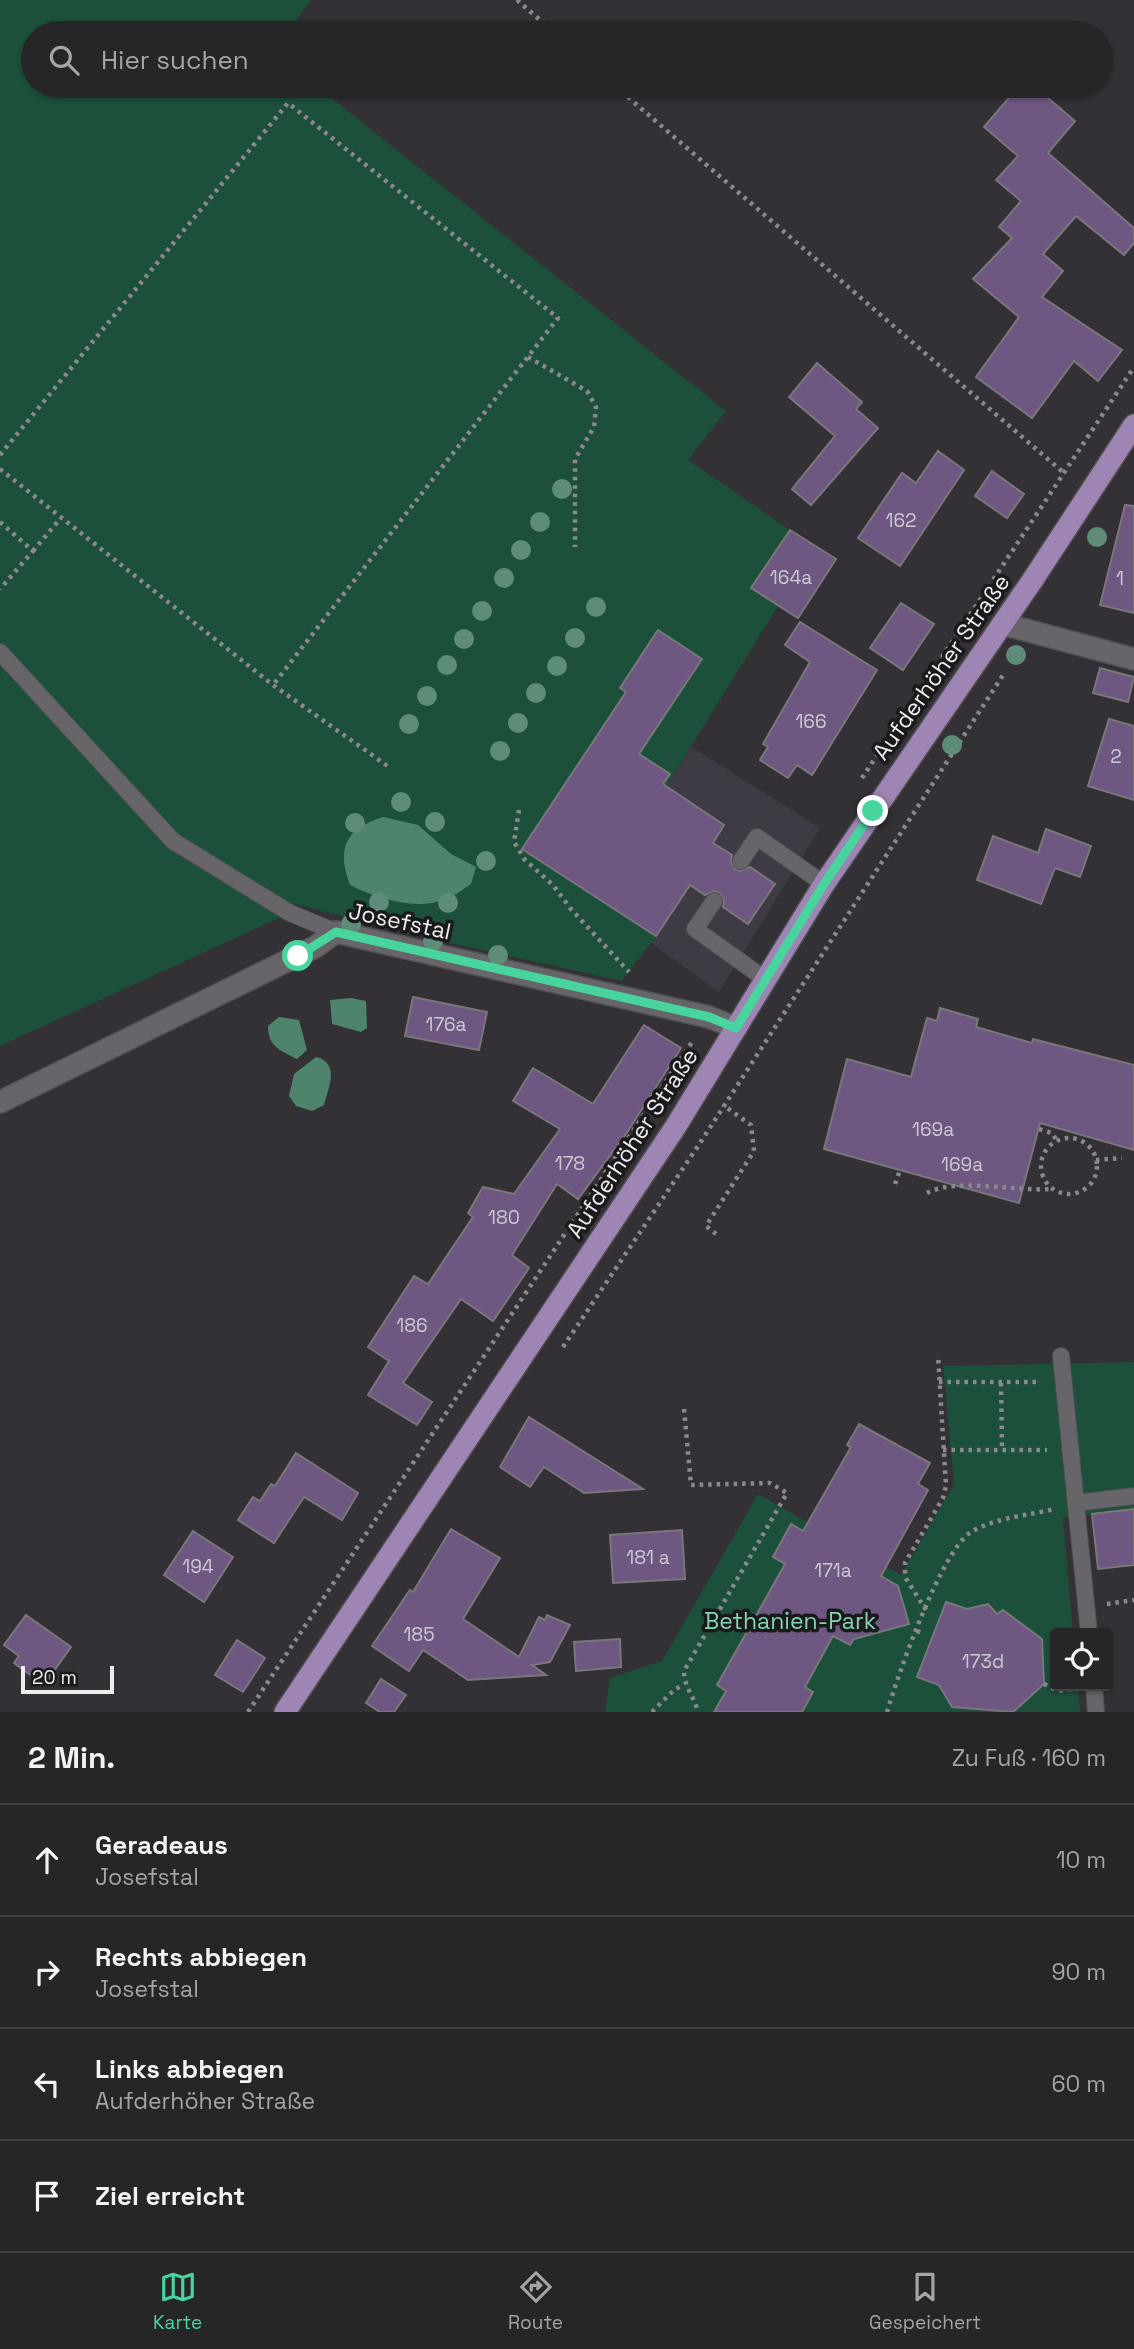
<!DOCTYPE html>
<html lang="de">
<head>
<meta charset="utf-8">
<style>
  body { margin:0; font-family:"Space Grotesk",sans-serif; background:#323134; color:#f1f3f6 }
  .controls { position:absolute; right:21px; bottom:21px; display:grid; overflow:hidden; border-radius:7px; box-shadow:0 2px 5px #0004 }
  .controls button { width:63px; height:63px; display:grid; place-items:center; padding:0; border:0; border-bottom:2px solid #424245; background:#262528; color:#f1f3f6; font:35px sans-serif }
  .scale { position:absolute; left:21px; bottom:18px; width:93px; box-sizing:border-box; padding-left:7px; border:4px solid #eeedf0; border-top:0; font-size:19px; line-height:24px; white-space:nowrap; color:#eeedf0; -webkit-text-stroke:5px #1a191b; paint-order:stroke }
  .stop { position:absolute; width:21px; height:21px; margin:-16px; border:5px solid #47d49d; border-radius:50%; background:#fff }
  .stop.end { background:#47d49d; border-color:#fff; box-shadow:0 2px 7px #0008 }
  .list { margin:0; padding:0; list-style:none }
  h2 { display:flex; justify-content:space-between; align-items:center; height:91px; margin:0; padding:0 28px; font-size:30px }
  h2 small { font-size:23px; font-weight:400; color:#a4a5a8 }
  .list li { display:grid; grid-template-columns:46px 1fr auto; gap:21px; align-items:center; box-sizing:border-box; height:112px; padding:0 28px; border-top:2px solid #424245 }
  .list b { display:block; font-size:26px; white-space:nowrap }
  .list p { margin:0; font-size:23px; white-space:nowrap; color:#a4a5a8 }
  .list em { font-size:23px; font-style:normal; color:#a4a5a8 }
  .icon { flex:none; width:38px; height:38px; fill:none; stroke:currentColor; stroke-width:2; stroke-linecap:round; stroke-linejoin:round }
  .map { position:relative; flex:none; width:1134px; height:1712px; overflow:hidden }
  .search { position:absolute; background:#262528; box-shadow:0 2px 5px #0004; left:21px; right:21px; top:21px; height:77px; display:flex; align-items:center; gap:18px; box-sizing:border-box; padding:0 24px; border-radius:38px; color:#a4a5a8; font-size:26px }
  .sheet { height:539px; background:#262528 }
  nav { display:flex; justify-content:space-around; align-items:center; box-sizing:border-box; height:98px; border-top:2px solid #424245; background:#262528; font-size:19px; color:#a4a5a8 }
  nav a { display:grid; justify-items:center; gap:4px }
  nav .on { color:#47d49d }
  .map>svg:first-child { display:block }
</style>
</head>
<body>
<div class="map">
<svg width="1134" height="1712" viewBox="0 0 1134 1712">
  <rect width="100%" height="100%" fill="#333135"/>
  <path fill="#3f3b44" d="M 691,747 L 820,828 L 719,992 L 651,943 L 656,937 L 597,898 Z"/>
  <g fill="#1c503b">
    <path d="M 0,0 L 312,0 L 285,33 L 33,33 L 33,86 L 316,86 L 726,411 L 688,460 L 790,530 L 751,588 L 778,606 L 597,898 L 656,936 L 622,981 L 401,932 L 292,903 L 281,917 L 0,1046 Z"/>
    <path d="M 1134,1362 L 1134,1508 L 1063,1518 L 1073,1633 L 1055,1633 L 1055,1686 L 1078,1686 L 1080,1712 L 605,1712 L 610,1678 L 662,1661 L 758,1494 L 901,1575 L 954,1484 L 943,1366 Z"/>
  </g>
  <g fill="#4e846b">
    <path d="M 383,817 L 418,825 L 451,854 L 476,867 L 471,884 C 463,889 455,896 447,899 C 416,911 378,899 350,885 C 336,847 346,829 383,817 Z"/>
    <path d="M 351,998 L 366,1001 L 367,1028 L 361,1032 L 332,1024 L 330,1000 Z"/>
    <path d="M 279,1017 L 299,1020 L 307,1050 L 297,1059 C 280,1050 268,1047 268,1026 Z"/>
    <path d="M 316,1057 C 340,1063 329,1087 324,1105 L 312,1111 L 296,1106 L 289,1096 L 294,1074 Z"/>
  </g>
  <g fill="#6e5881" stroke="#79777b" stroke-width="2">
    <path d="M 1019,86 L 1034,86 L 1075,121 L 1048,153 L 1134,228 L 1134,243 L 1124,255 L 1076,216 L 1043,254 L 1063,271 L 1042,297 L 1122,350 L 1098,381 L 1074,361 L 1032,418 L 976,377 L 1019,317 L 973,279 L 1012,238 L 999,227 L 1021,201 L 996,180 L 1018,156 L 984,127 Z"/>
    <path d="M 817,363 L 862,402 L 856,409 L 878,428 L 811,505 L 792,489 L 835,436 L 789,397 Z"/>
    <path d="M 938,451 L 964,470 L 900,566 L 858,538 L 902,473 L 916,483 Z"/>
    <path d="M 992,471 L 1024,494 L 1007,518 L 975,496 Z"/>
    <path d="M 1125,505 L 1134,506 L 1134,613 L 1100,605 Z"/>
    <path d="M 790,530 L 836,559 L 798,618 L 751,588 Z"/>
    <path d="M 901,603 L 934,624 L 903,670 L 870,648 Z"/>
    <path d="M 800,622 L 877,670 L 812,775 L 797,765 L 788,778 L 760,760 L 768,747 L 763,744 L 810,662 L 785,645 Z"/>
    <path d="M 658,630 L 702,659 L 639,754 L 670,774 L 663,784 L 724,825 L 713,843 L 732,855 L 731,861 L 735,869 L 741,871 L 750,867 L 775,884 L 748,924 L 723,907 L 724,901 L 720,893 L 714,891 L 705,895 L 690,885 L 656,936 L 522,849 L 626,692 L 620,688 Z"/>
    <path d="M 1100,668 L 1134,677 L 1128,702 L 1093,693 Z"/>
    <path d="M 1109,719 L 1134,726 L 1134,800 L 1088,786 Z"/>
    <path d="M 1046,829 L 1091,846 L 1080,877 L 1055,868 L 1041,904 L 977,880 L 993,836 L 1038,853 Z"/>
    <path d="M 413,997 L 487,1012 L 479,1050 L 405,1036 Z"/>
    <path d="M 940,1008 L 978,1019 L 976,1027 L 1032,1043 L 1033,1039 L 1134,1065 L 1134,1150 L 1040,1123 L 1019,1203 L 824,1149 L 847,1059 L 911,1077 L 927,1018 L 937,1021 Z"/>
    <path d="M 644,1025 L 681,1048 L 626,1134 L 578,1199 L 557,1184 L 512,1255 L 529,1268 L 493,1321 L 461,1299 L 403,1383 L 432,1402 L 417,1425 L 368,1395 L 389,1361 L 368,1347 L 414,1276 L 428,1284 L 473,1217 L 468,1213 L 483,1187 L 514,1194 L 560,1129 L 513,1101 L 533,1068 L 593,1104 Z"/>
    <path d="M 529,1417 L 643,1489 L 584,1493 L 544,1467 L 530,1487 L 500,1467 Z"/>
    <path d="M 859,1424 L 930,1463 L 918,1484 L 928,1490 L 881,1576 L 898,1586 L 909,1624 L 854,1639 L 850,1645 L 833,1636 L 805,1687 L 813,1692 L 802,1712 L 714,1712 L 726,1691 L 717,1685 L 785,1564 L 773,1557 L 791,1524 L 803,1531 L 851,1447 L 847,1445 Z"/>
    <path d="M 296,1453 L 358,1493 L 342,1520 L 304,1497 L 274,1543 L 238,1520 L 253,1497 L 260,1501 L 271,1484 L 275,1486 Z"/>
    <path d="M 1134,1509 L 1134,1565 L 1098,1569 L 1092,1514 Z"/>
    <path d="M 451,1529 L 500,1558 L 463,1619 L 519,1657 L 539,1617 L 545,1620 L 547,1615 L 570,1625 L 550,1662 L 532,1665 L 546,1675 L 468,1680 L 423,1650 L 409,1671 L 372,1646 L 410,1590 L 413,1592 Z"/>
    <path d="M 682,1530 L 685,1579 L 613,1583 L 610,1535 Z"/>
    <path d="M 193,1531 L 233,1557 L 204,1602 L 164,1575 Z"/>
    <path d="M 946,1602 L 967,1609 L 988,1604 L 997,1614 L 1003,1610 L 1042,1639 L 1044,1684 L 1013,1712 L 952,1707 L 939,1685 L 917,1677 Z"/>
    <path d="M 26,1615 L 71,1647 L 44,1685 L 14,1663 L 19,1656 L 4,1645 Z"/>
    <path d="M 620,1639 L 621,1667 L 576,1671 L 574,1642 Z"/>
    <path d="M 237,1640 L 265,1658 L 243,1692 L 215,1675 Z"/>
    <path d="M 381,1679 L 406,1695 L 394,1712 L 380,1712 L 366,1703 Z"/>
  </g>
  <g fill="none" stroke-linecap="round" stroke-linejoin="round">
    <defs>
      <g id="lane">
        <path d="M 0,652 L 173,841 L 290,913 L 336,932"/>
        <path d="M 741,861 L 757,837 L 824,884"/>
        <path d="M 714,901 L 695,929 L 765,979"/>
        <path d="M 1061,1356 L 1089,1633"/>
        <path d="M 1076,1503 L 1134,1496"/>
        <path d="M 1094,1686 L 1096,1712"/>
      </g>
      <g id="street">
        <path d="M 1003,624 L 1134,659"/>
        <path d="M 0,1102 L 315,947 L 336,932 L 709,1017 L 736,1028"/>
      </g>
      <path id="primary" d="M 285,1712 L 676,1126 L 824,884 L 1034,578 L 1134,425"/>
    </defs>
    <use href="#lane" stroke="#515053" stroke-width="18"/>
    <use href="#street" stroke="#515053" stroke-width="24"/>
    <use href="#primary" stroke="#515053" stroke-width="24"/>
    <g stroke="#8b898d" stroke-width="4.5" stroke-dasharray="3.5 5" stroke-linecap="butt">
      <path d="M 517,0 L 555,33"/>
      <path d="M 615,86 L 1064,473"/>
      <path d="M 528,357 L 587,391 L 596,407 L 594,427 L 575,459 L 575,547"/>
      <path d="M 0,455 L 288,103 L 558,318 L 273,685"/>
      <path d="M 0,469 L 273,685 L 389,767"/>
      <path d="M 0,522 L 33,551 L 0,589"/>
      <path d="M 33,551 L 60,519"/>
      <path d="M 862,778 L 1134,367"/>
      <path d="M 519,810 L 514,842 L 525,860 L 553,885 L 570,908 L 629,972"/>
      <path d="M 1039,1129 L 1052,1133 L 1057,1141"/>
      <circle cx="1069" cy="1166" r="28"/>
      <path d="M 1096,1160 L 1122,1158"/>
      <path d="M 895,1184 L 900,1170"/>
      <path d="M 927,1193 C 958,1177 1015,1192 1052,1189"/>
      <path d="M 716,1234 L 706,1226 L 754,1151 L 751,1125 L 723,1105"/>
      <path d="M 563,1347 L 700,1143 L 1005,672"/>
      <path d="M 939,1382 L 1041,1382"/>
      <path d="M 1001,1383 L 1002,1450"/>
      <path d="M 684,1409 L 691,1485 L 770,1483 L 787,1493 L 684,1671 C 684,1687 694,1696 698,1712"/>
      <path d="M 943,1450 L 1047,1450"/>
      <path d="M 1107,1604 L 1134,1600"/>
      <path d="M 926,1610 L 905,1577 L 905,1563 L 943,1498 L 946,1486 L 938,1355"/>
      <path d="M 917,1631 L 923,1634"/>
      <path d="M 1044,1684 L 1058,1691 L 1072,1689"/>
      <path d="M 248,1712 L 694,1039"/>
      <path d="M 652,1712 L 675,1689 L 684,1685"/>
      <path d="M 887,1712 C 898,1675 941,1551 971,1532 C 994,1518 1029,1515 1055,1509"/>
    </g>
    <use href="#lane" stroke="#67656a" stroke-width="16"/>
    <use href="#street" stroke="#67656a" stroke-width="21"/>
    <use href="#primary" stroke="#9e85b4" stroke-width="21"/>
  </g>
  <g fill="#5e8c78">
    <circle cx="562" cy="489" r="10"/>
    <circle cx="540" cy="522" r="10"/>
    <circle cx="1097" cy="537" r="10"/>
    <circle cx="521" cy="550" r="10"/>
    <circle cx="504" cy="578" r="10"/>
    <circle cx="596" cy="607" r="10"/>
    <circle cx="482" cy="611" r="10"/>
    <circle cx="575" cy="638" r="10"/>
    <circle cx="464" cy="639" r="10"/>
    <circle cx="1016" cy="655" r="10"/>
    <circle cx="447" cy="665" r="10"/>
    <circle cx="557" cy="666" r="10"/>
    <circle cx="536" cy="693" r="10"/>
    <circle cx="427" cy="696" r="10"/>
    <circle cx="518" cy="723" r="10"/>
    <circle cx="409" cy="724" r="10"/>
    <circle cx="952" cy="745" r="10"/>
    <circle cx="500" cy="751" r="10"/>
    <circle cx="401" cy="802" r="10"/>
    <circle cx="435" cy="822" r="10"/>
    <circle cx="355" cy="823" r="10"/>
    <circle cx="486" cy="861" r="10"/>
    <circle cx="379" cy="902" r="10"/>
    <circle cx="448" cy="903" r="10"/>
    <circle cx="351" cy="924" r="10"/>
    <circle cx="433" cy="941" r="10"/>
    <circle cx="498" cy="955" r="10"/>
  </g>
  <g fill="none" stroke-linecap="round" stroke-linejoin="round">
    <path stroke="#47d49d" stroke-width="9" d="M 298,956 L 336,932 L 709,1017 L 736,1028 L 824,884 L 873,811"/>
  </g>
  <g text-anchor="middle" stroke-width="7" stroke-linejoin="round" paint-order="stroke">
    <g font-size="19" fill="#cec8d4">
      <text x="901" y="527">162</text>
      <text x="791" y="584">164a</text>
      <text x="1120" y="585">1</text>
      <text x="811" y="728">166</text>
      <text x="1116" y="763">2</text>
      <text x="446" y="1031">176a</text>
      <text x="933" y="1136">169a</text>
      <text x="570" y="1170">178</text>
      <text x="962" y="1171">169a</text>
      <text x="504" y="1224">180</text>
      <text x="412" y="1332">186</text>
      <text x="648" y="1564">181 a</text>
      <text x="198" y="1573">194</text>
      <text x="833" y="1577">171a</text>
      <text x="419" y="1641">185</text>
      <text x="983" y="1668">173d</text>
    </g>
    <g font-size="23" fill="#eeedf0" stroke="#1a191b">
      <text transform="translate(941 667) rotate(-55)" y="8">Aufderhöher Straße</text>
      <text transform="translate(400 921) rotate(12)" y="8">Josefstal</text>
      <text transform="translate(632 1143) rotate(-57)" y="8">Aufderhöher Straße</text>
    </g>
    <g font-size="23" fill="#81d6af" stroke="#1a191b">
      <text x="790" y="1629">Bethanien-Park</text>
    </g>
  </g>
</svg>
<div class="controls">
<button><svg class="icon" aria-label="locate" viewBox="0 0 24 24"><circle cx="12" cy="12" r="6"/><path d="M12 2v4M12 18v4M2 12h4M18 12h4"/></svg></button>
</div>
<div class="scale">20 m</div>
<div class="stop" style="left:298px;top:956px"></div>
<div class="stop end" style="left:873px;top:811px"></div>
<div class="search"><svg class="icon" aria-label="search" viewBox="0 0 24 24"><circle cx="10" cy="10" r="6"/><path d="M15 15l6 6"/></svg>Hier suchen</div>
</div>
<section class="sheet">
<h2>2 Min.<small>Zu Fuß · 160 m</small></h2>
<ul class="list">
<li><svg class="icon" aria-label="ahead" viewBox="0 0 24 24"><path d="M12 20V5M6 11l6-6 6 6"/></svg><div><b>Geradeaus</b><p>Josefstal</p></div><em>10 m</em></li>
<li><svg class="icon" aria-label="right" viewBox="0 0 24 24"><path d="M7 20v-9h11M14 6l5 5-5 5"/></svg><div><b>Rechts abbiegen</b><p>Josefstal</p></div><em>90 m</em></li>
<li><svg class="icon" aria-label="left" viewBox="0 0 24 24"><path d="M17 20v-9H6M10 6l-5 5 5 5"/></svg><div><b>Links abbiegen</b><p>Aufderhöher Straße</p></div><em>60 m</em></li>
<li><svg class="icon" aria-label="arrive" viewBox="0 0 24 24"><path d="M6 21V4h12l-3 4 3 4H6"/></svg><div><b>Ziel erreicht</b></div></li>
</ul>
</section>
<nav>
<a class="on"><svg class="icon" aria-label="map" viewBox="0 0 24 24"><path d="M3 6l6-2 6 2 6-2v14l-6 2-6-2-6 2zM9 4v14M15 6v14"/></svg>Karte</a>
<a><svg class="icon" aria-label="directions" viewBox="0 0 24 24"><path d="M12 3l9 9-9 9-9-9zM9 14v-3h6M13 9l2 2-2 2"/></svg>Route</a>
<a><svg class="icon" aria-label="saved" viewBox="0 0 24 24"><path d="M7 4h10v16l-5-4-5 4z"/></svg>Gespeichert</a>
</nav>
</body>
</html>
